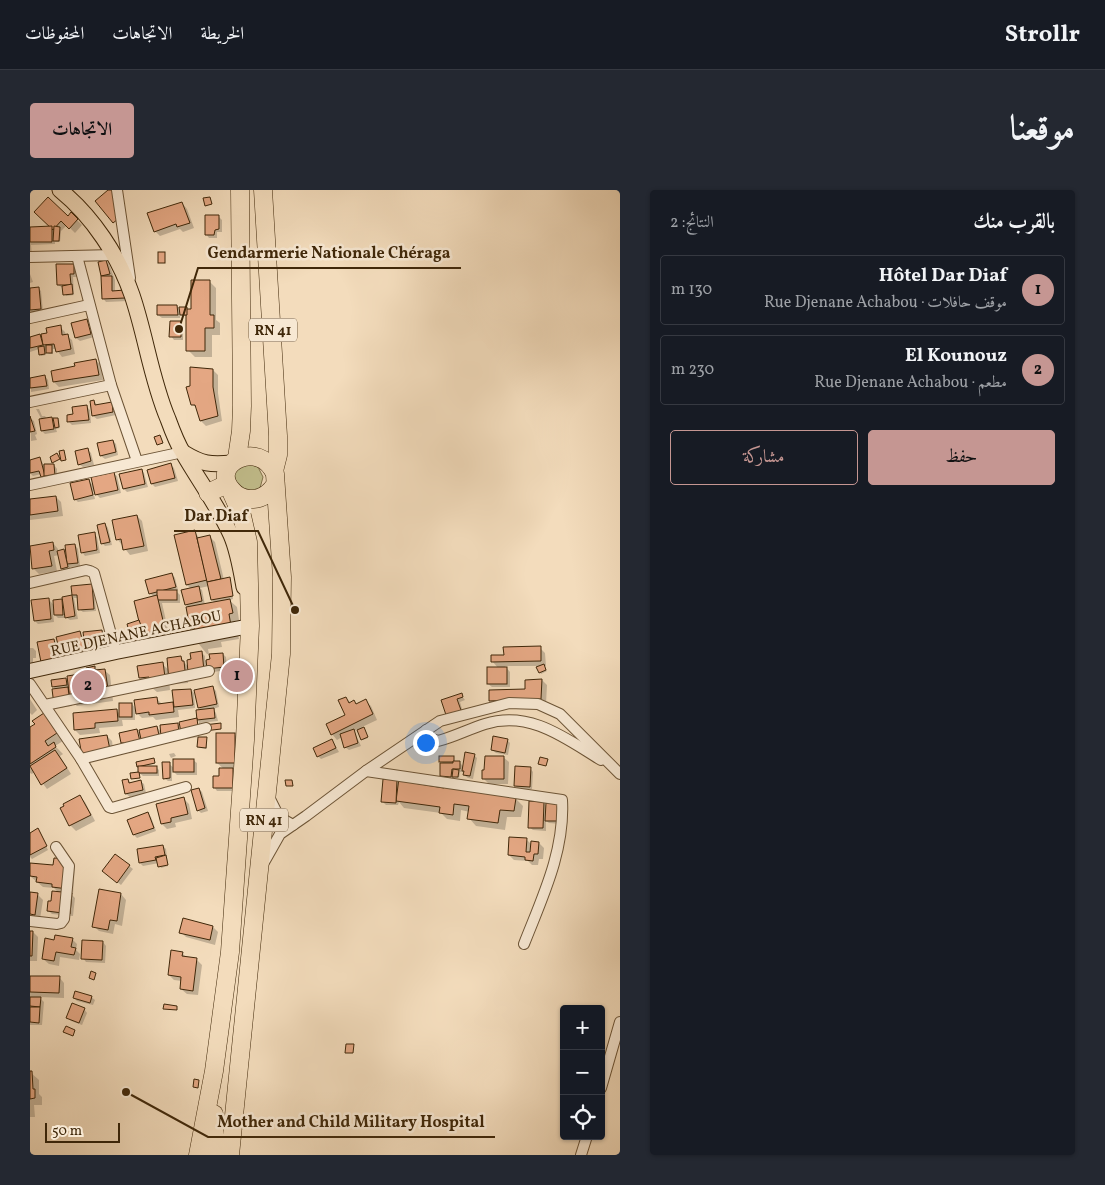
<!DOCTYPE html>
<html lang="ar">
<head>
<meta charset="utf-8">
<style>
  body { margin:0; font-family:Vollkorn,Amiri,serif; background:#242831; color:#f1f3f6; direction:rtl }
  .controls { position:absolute; right:15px; bottom:15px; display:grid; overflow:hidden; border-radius:5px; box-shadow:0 1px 4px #0004 }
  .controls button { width:45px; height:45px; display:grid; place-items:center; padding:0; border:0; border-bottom:1px solid #363941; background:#171b24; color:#f1f3f6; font:25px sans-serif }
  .scale { position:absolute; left:15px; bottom:12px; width:75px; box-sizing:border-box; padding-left:5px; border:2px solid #3f2709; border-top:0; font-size:14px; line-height:18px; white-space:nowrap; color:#3f2709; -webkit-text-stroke:4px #f7e8d3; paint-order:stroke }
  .you { position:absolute; left:395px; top:552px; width:18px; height:18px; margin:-12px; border:4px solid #fff; border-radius:50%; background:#1a73e8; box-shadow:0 0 0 8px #1a73e833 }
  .badge { display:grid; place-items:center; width:32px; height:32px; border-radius:50%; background:#c59692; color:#111; font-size:16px; font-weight:700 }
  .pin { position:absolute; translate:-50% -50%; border:2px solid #fff; box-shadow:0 1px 5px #0006 }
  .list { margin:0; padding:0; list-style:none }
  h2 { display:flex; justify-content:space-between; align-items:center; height:65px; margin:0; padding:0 20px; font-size:21px }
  h2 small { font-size:16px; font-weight:400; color:#9ea1a6 }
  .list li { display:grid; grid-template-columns:32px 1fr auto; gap:15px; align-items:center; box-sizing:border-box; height:70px; margin:0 10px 10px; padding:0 10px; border:1px solid #363941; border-radius:5px }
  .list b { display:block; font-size:19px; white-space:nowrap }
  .list p { margin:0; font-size:16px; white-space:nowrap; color:#9ea1a6 }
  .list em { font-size:16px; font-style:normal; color:#9ea1a6 }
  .actions { display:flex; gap:10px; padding:15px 20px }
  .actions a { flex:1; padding:11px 0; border:1px solid #c59692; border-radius:5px; text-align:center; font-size:18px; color:#c59692 }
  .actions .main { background:#c59692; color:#111 }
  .icon { flex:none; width:28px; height:28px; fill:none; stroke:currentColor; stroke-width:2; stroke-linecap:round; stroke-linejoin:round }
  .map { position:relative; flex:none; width:590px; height:965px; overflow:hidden; direction:ltr; border-radius:5px }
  header { display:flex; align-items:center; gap:30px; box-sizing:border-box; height:70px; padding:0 25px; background:#171b24; border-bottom:1px solid #363941 }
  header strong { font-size:24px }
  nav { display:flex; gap:28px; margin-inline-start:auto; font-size:18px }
  .intro { display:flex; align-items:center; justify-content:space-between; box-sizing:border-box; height:120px; padding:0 30px }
  h1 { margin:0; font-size:35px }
  .button { padding:12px 22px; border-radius:5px; background:#c59692; color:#111; font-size:18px; font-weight:700 }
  main { display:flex; gap:30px; padding:0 30px }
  aside { flex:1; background:#171b24; border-radius:5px; box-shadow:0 1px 4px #0004 }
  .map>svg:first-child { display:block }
</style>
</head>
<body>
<header>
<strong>Strollr</strong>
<nav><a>الخريطة</a><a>الاتجاهات</a><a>المحفوظات</a></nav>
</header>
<div class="intro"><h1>موقعنا</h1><a class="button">الاتجاهات</a></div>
<main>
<aside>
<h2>بالقرب منك<small>النتائج: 2</small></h2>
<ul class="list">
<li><span class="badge">1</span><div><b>Hôtel Dar Diaf</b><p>موقف حافلات · Rue Djenane Achabou</p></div><em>130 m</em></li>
<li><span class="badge">2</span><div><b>El Kounouz</b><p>مطعم · Rue Djenane Achabou</p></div><em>230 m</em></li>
</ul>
<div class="actions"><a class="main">حفظ</a><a>مشاركة</a></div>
</aside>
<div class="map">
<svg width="590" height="965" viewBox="0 0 590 965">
  <rect width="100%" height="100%" fill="#f3dcbc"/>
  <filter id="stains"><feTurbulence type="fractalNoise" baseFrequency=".004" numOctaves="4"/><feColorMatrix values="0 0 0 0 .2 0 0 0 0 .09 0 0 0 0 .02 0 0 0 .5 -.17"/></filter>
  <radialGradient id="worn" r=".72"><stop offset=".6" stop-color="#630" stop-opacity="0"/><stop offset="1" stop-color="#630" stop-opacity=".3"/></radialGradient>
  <path fill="#c2be8c" stroke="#80724a" d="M 217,273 L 228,277 L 233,287 L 230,298 L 225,302 L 208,300 L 204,284 L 206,278 Z"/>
  <g fill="#0003" fill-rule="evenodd">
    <path d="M 152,13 L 157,19 L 164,38 L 153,42 L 150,39 L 130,46 L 125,41 Z"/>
    <path d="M 6,22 L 38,28 L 41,24 L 52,35 L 45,43 L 37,35 L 31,41 L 30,52 L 25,52 L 25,54 L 1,55 L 2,66 L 0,66 L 0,38 L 22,38 Z"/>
    <path d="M 188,26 L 192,30 L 192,42 L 187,42 L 187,48 L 179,48 L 176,44 Z"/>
    <path d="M 76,71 L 79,74 L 85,90 L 85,102 L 94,102 L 98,111 L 76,112 L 73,108 L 73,86 L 69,73 Z"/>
    <path d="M 44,75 L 47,78 L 47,87 L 43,87 L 44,105 L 36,106 L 33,98 L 28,95 Z"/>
    <path d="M 0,84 L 3,92 L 0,93 Z"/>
    <path d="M 179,91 L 186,98 L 186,130 L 190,133 L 190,145 L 182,145 L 182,167 L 165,167 L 158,160 L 158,126 L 152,126 L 150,124 L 150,128 L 132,128 L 128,125 L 147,116 L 149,118 L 162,120 Z"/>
    <path d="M 8,98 L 11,101 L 13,122 L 0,123 L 0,99 Z"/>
    <path d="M 57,130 L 60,134 L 64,147 L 50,151 L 46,148 L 43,134 Z"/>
    <path d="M 150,132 L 153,136 L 153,150 L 144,150 L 141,146 Z"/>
    <path d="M 30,137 L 35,142 L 36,145 L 42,150 L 45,164 L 32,167 L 26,159 L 23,159 L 23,164 L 19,164 L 15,160 L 16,165 L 11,166 L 9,159 L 0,162 L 0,148 L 10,146 L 14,150 Z"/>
    <path d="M 65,170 L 71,175 L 73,190 L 29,197 L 24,192 L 22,182 L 47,177 Z"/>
    <path d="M 183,180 L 188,185 L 188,203 L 192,231 L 176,236 L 171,231 L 168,219 L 162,214 Z"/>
    <path d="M 15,186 L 18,190 L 19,199 L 1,202 L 0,189 Z"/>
    <path d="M 64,211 L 68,216 L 81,214 L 85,217 L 86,225 L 67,229 L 63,226 L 61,212 Z"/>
    <path d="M 57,217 L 60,220 L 61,233 L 42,235 L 39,232 L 38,226 L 44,225 Z"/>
    <path d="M 6,219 L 9,219 L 12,226 L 15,226 L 17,229 L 22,228 L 29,230 L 30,238 L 26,239 L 27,242 L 15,244 L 12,241 L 12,230 Z"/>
    <path d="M 0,228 L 4,231 L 7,244 L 5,245 L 7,250 L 1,251 Z"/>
    <path d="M 83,251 L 86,254 L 88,265 L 75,269 L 71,266 Z"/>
    <path d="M 57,259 L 61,263 L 64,275 L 53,277 L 49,274 Z"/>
    <path d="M 10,269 L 14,275 L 24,275 L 27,279 L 27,289 L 15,289 L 11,284 L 3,286 L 0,283 L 0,271 Z"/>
    <path d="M 141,275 L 144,278 L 148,291 L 125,297 L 122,294 L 119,281 Z"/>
    <path d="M 111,280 L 114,283 L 118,297 L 97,302 L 94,299 Z"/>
    <path d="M 83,283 L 87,286 L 91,303 L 70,308 L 63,301 L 65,309 L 48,312 L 45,309 L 58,290 L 64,296 Z"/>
    <path d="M 26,307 L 31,312 L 33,326 L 0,330 L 0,310 Z"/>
    <path d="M 107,326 L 112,331 L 118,361 L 100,365 L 88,350 Z"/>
    <path d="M 75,334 L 78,338 L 82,355 L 75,356 L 72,353 Z"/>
    <path d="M 164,341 L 170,349 L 180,347 L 185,352 L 194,390 L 199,389 L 201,391 L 199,391 L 203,409 L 199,410 L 207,417 L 209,430 L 205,431 L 209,449 L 191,452 L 192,457 L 178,459 L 179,464 L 177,464 L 168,453 L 166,443 L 161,438 L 159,418 L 156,414 L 161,399 L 157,395 ZM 179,396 L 182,410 L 185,413 L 175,415 L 172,400 L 170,398 Z"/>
    <path d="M 64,344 L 67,347 L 70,363 L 55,366 L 52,362 Z"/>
    <path d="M 23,353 L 28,359 L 28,362 L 34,361 L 37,364 L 45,355 L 48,359 L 50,376 L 40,377 L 40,380 L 35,381 L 32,378 L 29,365 L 24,366 L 27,381 L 9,384 L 4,379 L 1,357 Z"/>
    <path d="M 142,384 L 145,388 L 148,400 L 146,401 L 150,405 L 150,413 L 132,413 L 139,444 L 118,449 L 114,444 L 105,447 L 101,444 L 124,407 L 120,403 Z"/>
    <path d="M 61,395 L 64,399 L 66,421 L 53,422 L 49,419 L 48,408 L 44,408 L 48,429 L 40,430 L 37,428 L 28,428 L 23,423 L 24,432 L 8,434 L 5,431 L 19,410 L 24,415 L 24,411 L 34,410 L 33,408 L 43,406 L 42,397 Z"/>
    <path d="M 72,441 L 75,445 L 77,458 L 66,459 L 67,465 L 37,471 L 32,466 L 49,443 L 55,449 Z"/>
    <path d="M 23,450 L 27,453 L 31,472 L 16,475 Z"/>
    <path d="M 0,458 L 3,458 L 6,461 L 6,468 L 3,468 L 3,475 L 0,475 Z"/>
    <path d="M 510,458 L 515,463 L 516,476 L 514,476 L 517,481 L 511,484 L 510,482 L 512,476 L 475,476 L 480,482 L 480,497 L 462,497 L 458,494 L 469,479 L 462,471 L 475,466 Z"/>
    <path d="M 172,463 L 175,466 L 175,471 L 181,470 L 193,464 L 196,467 L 197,480 L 163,485 L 157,480 L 158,493 L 144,494 L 139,489 L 140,500 L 127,502 L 110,488 L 132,474 L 140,481 L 151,468 L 159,478 L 163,470 Z"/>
    <path d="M 64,478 L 68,481 L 74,480 L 80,485 L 83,511 L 47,516 L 42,511 L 42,516 L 29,518 L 25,515 L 26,500 L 23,496 L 35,490 L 39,493 L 58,484 Z"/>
    <path d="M 512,490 L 517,495 L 516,514 L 466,516 L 460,511 L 496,500 L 496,491 Z"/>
    <path d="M 182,497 L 186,501 L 189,517 L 183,519 L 186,523 L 188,531 L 170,533 L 170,540 L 167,521 L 172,521 L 169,518 Z"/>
    <path d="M 161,500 L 164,503 L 165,518 L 148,520 L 149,527 L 126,530 L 123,527 L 112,528 L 105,521 L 105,530 L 92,530 L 93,536 L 69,538 L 70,543 L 50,545 L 45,540 L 87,521 L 90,524 L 102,514 L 106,519 L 127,509 L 132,514 L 143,513 L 145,515 Z"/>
    <path d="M 431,505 L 435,510 L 430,512 L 434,526 L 412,511 Z"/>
    <path d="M 316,508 L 321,513 L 324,511 L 327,515 L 335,511 L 341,516 L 347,530 L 332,537 L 338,548 L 333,550 L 328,539 L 324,541 L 331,556 L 319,560 L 315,557 L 312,547 L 307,550 L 302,544 L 317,525 Z"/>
    <path d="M 0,509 L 7,520 L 2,525 L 0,523 Z"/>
    <path d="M 166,529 L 168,531 L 166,531 L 168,547 L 156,549 L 152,545 L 96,557 L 92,553 L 107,540 L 111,545 L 127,537 L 132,543 L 147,534 L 151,538 Z"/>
    <path d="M 21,532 L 33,551 L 25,556 L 33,564 L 30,566 L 41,584 L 17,599 L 4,582 L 2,584 L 0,583 L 0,539 Z"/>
    <path d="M 205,545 L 210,550 L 210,578 L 201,578 L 206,583 L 206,601 L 187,601 L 184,597 L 194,579 L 187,573 Z"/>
    <path d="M 77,546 L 82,551 L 84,565 L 58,570 Z"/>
    <path d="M 177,549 L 177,559 L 170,558 L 169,557 Z"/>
    <path d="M 302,550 L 309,562 L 291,569 L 288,566 Z"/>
    <path d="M 477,550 L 480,553 L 478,565 L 466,563 L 462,560 Z"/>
    <path d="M 144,563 L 146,566 L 141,568 L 139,564 Z"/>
    <path d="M 444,565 L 447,568 L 443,589 L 438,588 L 434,585 L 435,582 L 430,582 L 429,588 L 424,587 L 424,590 L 414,589 L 411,586 L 414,574 L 411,571 L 423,567 L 424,572 L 429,572 L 434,577 Z"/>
    <path d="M 473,567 L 479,572 L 478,594 L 459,594 L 453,588 Z"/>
    <path d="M 123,569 L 125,574 L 116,575 L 116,577 L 126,577 L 129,580 L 129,586 L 113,586 L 109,583 L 109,576 Z"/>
    <path d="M 163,570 L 167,573 L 167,585 L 147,585 L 142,580 L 142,591 L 138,591 L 134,588 L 139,574 L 144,578 Z"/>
    <path d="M 500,578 L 503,582 L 502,599 L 488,599 L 485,595 Z"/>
    <path d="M 98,590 L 101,593 L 110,591 L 114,594 L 116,603 L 100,607 L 96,604 Z"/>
    <path d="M 367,591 L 370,594 L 486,609 L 493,616 L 491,627 L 477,627 L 475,640 L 446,636 L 439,628 L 440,622 L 431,620 L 430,631 L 417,629 L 411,623 L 374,618 L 369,612 L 368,615 L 356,615 L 353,612 Z"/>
    <path d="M 169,599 L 172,602 L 178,621 L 171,623 L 168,620 Z"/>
    <path d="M 50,607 L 55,612 L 65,631 L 46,641 L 40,635 L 32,619 Z"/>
    <path d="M 154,609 L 159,614 L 162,629 L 145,633 L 146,637 L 137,639 L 132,634 Z"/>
    <path d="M 514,613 L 531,634 L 519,633 L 516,631 L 516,641 L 503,640 L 499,637 Z"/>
    <path d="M 118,624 L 121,627 L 126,641 L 107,648 L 104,645 Z"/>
    <path d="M 9,642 L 18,660 L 2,669 L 0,667 L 0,644 Z"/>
    <path d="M 496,649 L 502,655 L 509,653 L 514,658 L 513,669 L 509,669 L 508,675 L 502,675 L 498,671 L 484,670 L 479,665 Z"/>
    <path d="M 133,656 L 136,659 L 138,676 L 131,678 L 129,673 L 113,676 L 110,673 Z"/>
    <path d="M 85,665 L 103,679 L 91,695 L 77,684 Z"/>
    <path d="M 40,671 L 45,676 L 43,704 L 40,703 L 45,708 L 43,726 L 22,724 L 19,721 L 29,703 L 24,698 L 13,697 L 0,686 Z"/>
    <path d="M 0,704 L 8,705 L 13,710 L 10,729 L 0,728 Z"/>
    <path d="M 91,704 L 96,710 L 92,736 L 85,734 L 83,744 L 69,741 L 64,736 Z"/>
    <path d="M 183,737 L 188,742 L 185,755 L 156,747 L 151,742 Z"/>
    <path d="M 0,742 L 3,742 L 8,747 L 7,771 L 0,771 Z"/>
    <path d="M 42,749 L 47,754 L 46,760 L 50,764 L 49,770 L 30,767 L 29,776 L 19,774 L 13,769 L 25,751 Z"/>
    <path d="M 73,752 L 76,756 L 75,773 L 56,772 L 53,768 Z"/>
    <path d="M 152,763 L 157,768 L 166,769 L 172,775 L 168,805 L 157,804 L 151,799 L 152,791 L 144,790 L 139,785 Z"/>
    <path d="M 0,787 L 29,787 L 34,793 L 34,808 L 9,807 L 14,812 L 12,835 L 0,835 Z"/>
    <path d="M 61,807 L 65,810 L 63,815 L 47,811 L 44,808 Z"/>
    <path d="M 54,819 L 57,823 L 52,835 L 41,831 L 38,828 Z"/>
    <path d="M 0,882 L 9,890 L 9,904 L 12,907 L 12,915 L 4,915 L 5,927 L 0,927 Z"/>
  </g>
  <g fill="#e4a783" stroke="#3f2709">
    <path d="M 78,0 L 82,0 L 93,25 L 83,33 L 65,11 Z"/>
    <path d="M 18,7 L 38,26 L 41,22 L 48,29 L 39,39 L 31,31 L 23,40 L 4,22 Z"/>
    <path d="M 180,7 L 182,14 L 175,16 L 173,8 Z"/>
    <path d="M 152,12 L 160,33 L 147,37 L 146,34 L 124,42 L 117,23 Z"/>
    <path d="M 175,25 L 189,25 L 189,39 L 185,40 L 184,45 L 175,45 Z"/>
    <path d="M 22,36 L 22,52 L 0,52 L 0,37 Z"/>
    <path d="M 24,36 L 30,37 L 29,51 L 23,51 Z"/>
    <rect x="128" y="62" width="7" height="11"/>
    <path d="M 76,70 L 80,84 L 71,86 L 68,72 Z"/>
    <path d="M 26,74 L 44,74 L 44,84 L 40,84 L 41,95 L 27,95 Z"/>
    <path d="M 71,86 L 82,86 L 82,101 L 95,100 L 95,108 L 72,109 Z"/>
    <path d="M 161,90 L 180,90 L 180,125 L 184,125 L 184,138 L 175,138 L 175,161 L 156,161 L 156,119 L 161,119 Z"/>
    <path d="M 42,94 L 43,104 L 33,105 L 32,96 Z"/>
    <path d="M 9,97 L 11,119 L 0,120 L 0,98 Z"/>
    <path d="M 127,115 L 147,115 L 148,125 L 127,125 Z"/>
    <path d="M 149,117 L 157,117 L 157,125 L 150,125 Z"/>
    <path d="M 57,129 L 61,144 L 45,148 L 41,133 Z"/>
    <path d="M 140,131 L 151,131 L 151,147 L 139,147 Z"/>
    <path d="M 31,135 L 32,145 L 38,144 L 41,159 L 26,162 L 24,154 L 13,155 L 11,144 L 17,143 L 16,138 Z"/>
    <path d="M 10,144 L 13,155 L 0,158 L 0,147 Z"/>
    <rect x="16" y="155" width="6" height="8"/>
    <path d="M 14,156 L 15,164 L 9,165 L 8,157 Z"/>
    <path d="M 66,169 L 69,185 L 23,192 L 21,181 L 45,176 L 44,173 Z"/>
    <path d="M 160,177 L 183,179 L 183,197 L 188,226 L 170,231 L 165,215 L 161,215 L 156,197 L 160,196 Z"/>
    <path d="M 15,185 L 17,196 L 0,198 L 0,188 Z"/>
    <path d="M 64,210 L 65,215 L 82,212 L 83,222 L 62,226 L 60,211 Z"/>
    <path d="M 57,215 L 59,230 L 37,232 L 37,225 L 43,224 L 42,217 Z"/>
    <path d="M 0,226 L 5,241 L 0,242 Z"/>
    <path d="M 22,227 L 24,239 L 11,241 L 9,229 Z"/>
    <path d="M 23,228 L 28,228 L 29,237 L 25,238 Z"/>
    <path d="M 130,245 L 133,253 L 127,255 L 124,247 Z"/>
    <path d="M 83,250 L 86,262 L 70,266 L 67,253 Z"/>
    <path d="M 58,258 L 61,271 L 48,275 L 45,261 Z"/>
    <path d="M 34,260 L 36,270 L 31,271 L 29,261 Z"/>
    <path d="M 27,263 L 30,269 L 22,273 L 20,267 Z"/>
    <path d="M 10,267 L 15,286 L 11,287 L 9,281 L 0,283 L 0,270 Z"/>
    <path d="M 141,273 L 145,288 L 121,294 L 117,280 Z"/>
    <path d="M 14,274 L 24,274 L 25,286 L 14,286 Z"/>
    <path d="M 112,279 L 115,294 L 93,299 L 89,284 Z"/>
    <path d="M 84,282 L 88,300 L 65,305 L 61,287 Z"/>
    <path d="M 59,289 L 63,305 L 44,310 L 40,293 Z"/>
    <path d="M 26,306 L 28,321 L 0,325 L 0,309 Z"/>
    <path d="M 107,325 L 114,356 L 93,360 L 91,349 L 86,350 L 82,330 Z"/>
    <path d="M 75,333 L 80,352 L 71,354 L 67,335 Z"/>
    <path d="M 165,340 L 177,390 L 156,395 L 144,345 Z"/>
    <path d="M 65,342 L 67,360 L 51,363 L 48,345 Z"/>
    <path d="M 180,345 L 191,389 L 177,392 L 167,348 Z"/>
    <path d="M 23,352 L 24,360 L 19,361 L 22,376 L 2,379 L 0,356 Z"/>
    <path d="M 45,354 L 48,373 L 37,374 L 35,355 Z"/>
    <path d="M 34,359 L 38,377 L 31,379 L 27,361 Z"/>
    <path d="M 142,383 L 146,397 L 119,404 L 115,390 Z"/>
    <path d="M 200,387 L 203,406 L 181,410 L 177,392 Z"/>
    <path d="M 62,394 L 64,419 L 48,420 L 47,405 L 42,405 L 41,396 Z"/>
    <path d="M 169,396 L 172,411 L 155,415 L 151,400 Z"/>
    <rect x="127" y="400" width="20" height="10"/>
    <path d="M 42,405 L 45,426 L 35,428 L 32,407 Z"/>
    <path d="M 127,405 L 135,439 L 112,444 L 104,411 Z"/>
    <path d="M 19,408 L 21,429 L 4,431 L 1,410 Z"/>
    <path d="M 32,409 L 33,425 L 24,425 L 23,410 Z"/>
    <path d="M 200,409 L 203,423 L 199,424 L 202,442 L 184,446 L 185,450 L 166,453 L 164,438 L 160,439 L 156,417 Z"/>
    <path d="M 109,430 L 113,441 L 100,445 L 97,434 Z"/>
    <path d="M 72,440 L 74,455 L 63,456 L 64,462 L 56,463 L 53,442 Z"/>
    <path d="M 50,441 L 55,460 L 31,466 L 26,447 Z"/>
    <path d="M 24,449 L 28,469 L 11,472 L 7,452 Z"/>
    <path d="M 511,456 L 511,471 L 461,472 L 461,465 L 474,465 L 473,457 Z"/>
    <path d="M 172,461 L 174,481 L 158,483 L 157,470 L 161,469 L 160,463 Z"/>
    <path d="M 193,463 L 194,477 L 177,479 L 176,470 L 180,469 L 179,464 Z"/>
    <path d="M 151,466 L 152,471 L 154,471 L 156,490 L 139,492 L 137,468 Z"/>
    <path d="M 133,472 L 136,495 L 120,497 L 119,487 L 109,488 L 107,476 Z"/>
    <path d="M 514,474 L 516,480 L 509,483 L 506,477 Z"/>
    <path d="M 65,476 L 65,480 L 75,479 L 79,506 L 40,511 L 37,486 L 57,483 L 56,478 Z"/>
    <rect x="457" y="477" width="20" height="17"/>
    <path d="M 36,488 L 37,495 L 22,497 L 21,490 Z"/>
    <path d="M 512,489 L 511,509 L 459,511 L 459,500 L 495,499 L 495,490 Z"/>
    <path d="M 183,496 L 187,514 L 168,518 L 164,500 Z"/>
    <path d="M 38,497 L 40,513 L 24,515 L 22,499 Z"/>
    <path d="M 161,499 L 163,515 L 144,517 L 142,500 Z"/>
    <path d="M 432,503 L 433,507 L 427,509 L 432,523 L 417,528 L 411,510 Z"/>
    <path d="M 127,507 L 128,514 L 143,512 L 144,522 L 119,525 L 119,522 L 106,524 L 104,510 Z"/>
    <path d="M 316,507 L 319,513 L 324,510 L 326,514 L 336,509 L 343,524 L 301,545 L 296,534 L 315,525 L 308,510 Z"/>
    <rect x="89" y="513" width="13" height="14"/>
    <path d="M 184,518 L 185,528 L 167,530 L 166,520 Z"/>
    <path d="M 87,519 L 88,531 L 65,533 L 65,538 L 44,540 L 43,523 Z"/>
    <path d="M 14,523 L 27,543 L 15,551 L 18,556 L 24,552 L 26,557 L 0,574 L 0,537 L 5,534 L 2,531 Z"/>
    <path d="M 167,528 L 168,537 L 152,547 L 149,532 Z"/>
    <path d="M 148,533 L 149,545 L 131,547 L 130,535 Z"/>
    <path d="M 191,533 L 191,539 L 174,541 L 174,535 Z"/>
    <path d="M 127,536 L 130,550 L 112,554 L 109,540 Z"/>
    <path d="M 334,537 L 338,547 L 331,550 L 327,540 Z"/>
    <path d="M 107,539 L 111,556 L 96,559 L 94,553 L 91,553 L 89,543 Z"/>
    <path d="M 324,539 L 328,553 L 314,558 L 310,544 Z"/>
    <rect x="186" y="543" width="19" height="30"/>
    <path d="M 77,545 L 80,560 L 52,566 L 49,549 Z"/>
    <path d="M 463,546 L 478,549 L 475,563 L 461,560 Z"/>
    <path d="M 168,547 L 177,547 L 176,558 L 167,557 Z"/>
    <path d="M 302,549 L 306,558 L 287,567 L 283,558 Z"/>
    <path d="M 25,560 L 37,578 L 11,595 L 0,576 Z"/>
    <path d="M 435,562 L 445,564 L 440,586 L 433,585 L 434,581 L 432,581 Z"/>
    <rect x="409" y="566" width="15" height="6"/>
    <path d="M 455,566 L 474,566 L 474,589 L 452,589 L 452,580 L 454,580 Z"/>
    <path d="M 510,567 L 518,569 L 516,576 L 508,574 Z"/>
    <path d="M 124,568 L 125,573 L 107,577 L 106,572 Z"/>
    <rect x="143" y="569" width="21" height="13"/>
    <path d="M 423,571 L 430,571 L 430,579 L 422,579 L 421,587 L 410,586 L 410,573 L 423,573 Z"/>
    <path d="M 132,572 L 140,572 L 140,588 L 133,589 Z"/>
    <rect x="108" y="576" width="19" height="7"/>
    <path d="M 485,576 L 501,577 L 500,597 L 484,596 Z"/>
    <path d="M 189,578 L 203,578 L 203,598 L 183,598 L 183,586 L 189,586 Z"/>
    <path d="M 423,579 L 429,580 L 428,587 L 422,587 Z"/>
    <path d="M 109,582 L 110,588 L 101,589 L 100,583 Z"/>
    <path d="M 369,588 L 385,590 L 384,593 L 414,598 L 415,595 L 486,608 L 484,621 L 470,620 L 468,633 L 437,629 L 439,616 L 424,614 L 423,625 L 409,623 L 410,617 L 366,611 Z"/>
    <path d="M 98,589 L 99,593 L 111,590 L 113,600 L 95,604 L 92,590 Z"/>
    <path d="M 353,589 L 367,589 L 366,613 L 351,612 Z"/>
    <path d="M 255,590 L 262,590 L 263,596 L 256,596 Z"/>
    <path d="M 169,598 L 175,618 L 167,621 L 161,600 Z"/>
    <path d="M 50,605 L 61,625 L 39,636 L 30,618 L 34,616 L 33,614 Z"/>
    <path d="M 154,607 L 158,624 L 141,628 L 141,632 L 131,634 L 126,614 Z"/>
    <path d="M 499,611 L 514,612 L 513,638 L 498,638 Z"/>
    <path d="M 516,613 L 530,614 L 529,631 L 515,631 Z"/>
    <path d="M 118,622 L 124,638 L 103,645 L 97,630 Z"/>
    <path d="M 8,638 L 17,656 L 0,665 L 0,643 Z"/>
    <path d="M 479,647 L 497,648 L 496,662 L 500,662 L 501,651 L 509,652 L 508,664 L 504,664 L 503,671 L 495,670 L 495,667 L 478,665 Z"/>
    <path d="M 133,655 L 135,665 L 125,667 L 126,670 L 109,673 L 107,659 Z"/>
    <path d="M 85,664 L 100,675 L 87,693 L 72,681 Z"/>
    <path d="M 136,665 L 138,675 L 128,677 L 126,668 Z"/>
    <path d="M 24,668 L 41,669 L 38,699 L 22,697 L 22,694 L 6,692 L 7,687 L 0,686 L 0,673 L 23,675 Z"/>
    <path d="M 69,699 L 91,703 L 87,731 L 80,730 L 78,740 L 62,737 Z"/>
    <path d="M 22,701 L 42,703 L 40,724 L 17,721 L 18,711 L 21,711 Z"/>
    <path d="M 0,702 L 8,703 L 5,725 L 0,724 Z"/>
    <path d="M 153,728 L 183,736 L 180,750 L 149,743 Z"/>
    <path d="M 0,741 L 3,741 L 2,766 L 0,766 Z"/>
    <path d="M 25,745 L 43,748 L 41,757 L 46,758 L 44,765 L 26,762 L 24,771 L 12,769 L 15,748 L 24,750 Z"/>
    <path d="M 52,750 L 73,751 L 72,770 L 51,769 Z"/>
    <path d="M 141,760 L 153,762 L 152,766 L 167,768 L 163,801 L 150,799 L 151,787 L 138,785 Z"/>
    <path d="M 61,781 L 66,783 L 64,790 L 59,788 Z"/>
    <path d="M 0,786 L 30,786 L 29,803 L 0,802 Z"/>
    <path d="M 45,801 L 62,806 L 60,813 L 43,808 Z"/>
    <path d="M 0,807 L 11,807 L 10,817 L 0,816 Z"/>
    <path d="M 42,813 L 55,818 L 49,833 L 36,828 Z"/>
    <path d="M 134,814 L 147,816 L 147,820 L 133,819 Z"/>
    <path d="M 0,817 L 10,817 L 9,833 L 0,832 Z"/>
    <path d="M 36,836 L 45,840 L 43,846 L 33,842 Z"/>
    <path d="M 316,854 L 324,854 L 323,863 L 315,863 Z"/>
    <path d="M 0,881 L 2,881 L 3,899 L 5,899 L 5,908 L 0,909 Z"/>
    <path d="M 164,889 L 169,890 L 168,898 L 163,897 Z"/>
  </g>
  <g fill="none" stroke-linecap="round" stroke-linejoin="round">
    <defs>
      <g id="street">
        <path d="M 87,0 L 100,88"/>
        <path d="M 47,66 L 81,195 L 107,271"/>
        <path d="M 0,67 L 84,65"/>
        <path d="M 0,128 L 59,115"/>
        <path d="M 0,212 L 81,195"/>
        <path d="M 0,295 L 153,262"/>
        <path d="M 0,393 L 56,380 L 60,381 L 64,383 L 86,462"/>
        <path d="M 0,494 L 51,569 L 79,617 L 82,618 L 156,597"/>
        <path d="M 15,515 L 179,481"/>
        <path d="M 396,540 L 400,548 L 408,551 C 424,547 439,539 455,534 C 500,520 535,548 571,570"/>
        <path d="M 51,569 L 176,538"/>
        <path d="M 336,581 L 532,610 C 535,661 512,708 494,754"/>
        <path d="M 239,607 L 249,627 L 263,635"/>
        <path d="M 233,674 L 250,644 L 276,626 L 336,581 L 410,531 L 479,513 L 508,514 L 530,524 L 590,584"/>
        <path d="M 0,731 L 27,734 L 31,733 L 34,729 L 39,676 L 26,657"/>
        <path d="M 571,898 L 590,832"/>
        <path d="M 551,965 L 557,946"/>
      </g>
      <path id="secondary" d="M 0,481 L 86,462 L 220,436"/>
      <g id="primary">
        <path d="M 30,0 C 63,27 88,65 102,105 C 116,146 121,189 138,229 C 142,240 147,253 153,263 C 169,291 188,316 201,345 C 208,361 211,380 214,397"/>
        <path d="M 154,263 C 172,274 180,275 202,273"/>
      </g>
      <g id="highway">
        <path d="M 233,0 L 248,246 L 248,265 L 244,281"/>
        <path d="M 207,268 L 211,241 L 212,216 L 210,0"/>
        <path d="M 178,303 L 197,294"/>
        <path d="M 184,924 L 184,965"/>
        <path d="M 168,965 L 184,881 L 200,762 L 215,550 L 220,436 L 218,352 L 212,326 L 200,299"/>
        <path d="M 200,965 L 251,464 L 252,387 L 245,284 C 230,248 178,274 202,300 C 206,305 212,308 219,309 C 231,310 239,304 245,295"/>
      </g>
    </defs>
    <use href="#street" stroke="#6c5436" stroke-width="12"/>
    <use href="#secondary" stroke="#3f2709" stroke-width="16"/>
    <use href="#primary" stroke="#3f2709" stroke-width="17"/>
    <use href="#highway" stroke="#3f2709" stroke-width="19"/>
    <use href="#street" stroke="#f7e8d3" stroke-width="10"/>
    <use href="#secondary" stroke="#f7e8d3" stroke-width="14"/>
    <use href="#primary" stroke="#f3dcbc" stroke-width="15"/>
    <use href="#highway" stroke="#f3dcbc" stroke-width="18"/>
  </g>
  <g text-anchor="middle" stroke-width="5" stroke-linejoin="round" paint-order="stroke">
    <g fill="#f7e8d3" stroke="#766146" stroke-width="1">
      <rect x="219" y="128.5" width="48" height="23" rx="4"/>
      <rect x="210" y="618.5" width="48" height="23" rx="4"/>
    </g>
    <g font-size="14" font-weight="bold" fill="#3f2709">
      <text x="243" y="145">RN 41</text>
      <text x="234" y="635">RN 41</text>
    </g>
    <g font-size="15" fill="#3f2709" stroke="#f7e8d3">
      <text transform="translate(106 443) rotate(-12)" y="5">RUE DJENANE ACHABOU</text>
    </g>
  </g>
  <path fill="none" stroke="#3f2709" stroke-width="2" d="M149 139L168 78H431M265 420L228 341H144M96 902L178 947H465"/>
  <g fill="#3f2709" stroke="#f7e8d3" stroke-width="2">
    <circle cx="149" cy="139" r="5"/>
    <circle cx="265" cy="420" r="5"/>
    <circle cx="96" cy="902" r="5"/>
  </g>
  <g font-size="16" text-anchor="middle" font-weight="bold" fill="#3f2709" stroke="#f7e8d3" stroke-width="5" stroke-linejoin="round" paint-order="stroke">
    <text x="299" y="68">Gendarmerie Nationale Chéraga</text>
    <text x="186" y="331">Dar Diaf</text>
    <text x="321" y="937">Mother and Child Military Hospital</text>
  </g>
  <rect width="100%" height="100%" filter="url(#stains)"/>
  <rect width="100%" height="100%" fill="url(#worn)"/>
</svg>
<div class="controls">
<button>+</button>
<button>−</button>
<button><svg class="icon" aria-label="locate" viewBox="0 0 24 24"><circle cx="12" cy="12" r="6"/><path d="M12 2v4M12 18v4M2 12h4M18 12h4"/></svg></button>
</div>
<div class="scale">50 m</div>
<div class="you"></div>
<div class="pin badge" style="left:207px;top:486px">1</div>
<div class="pin badge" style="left:58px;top:496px">2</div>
</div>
</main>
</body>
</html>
